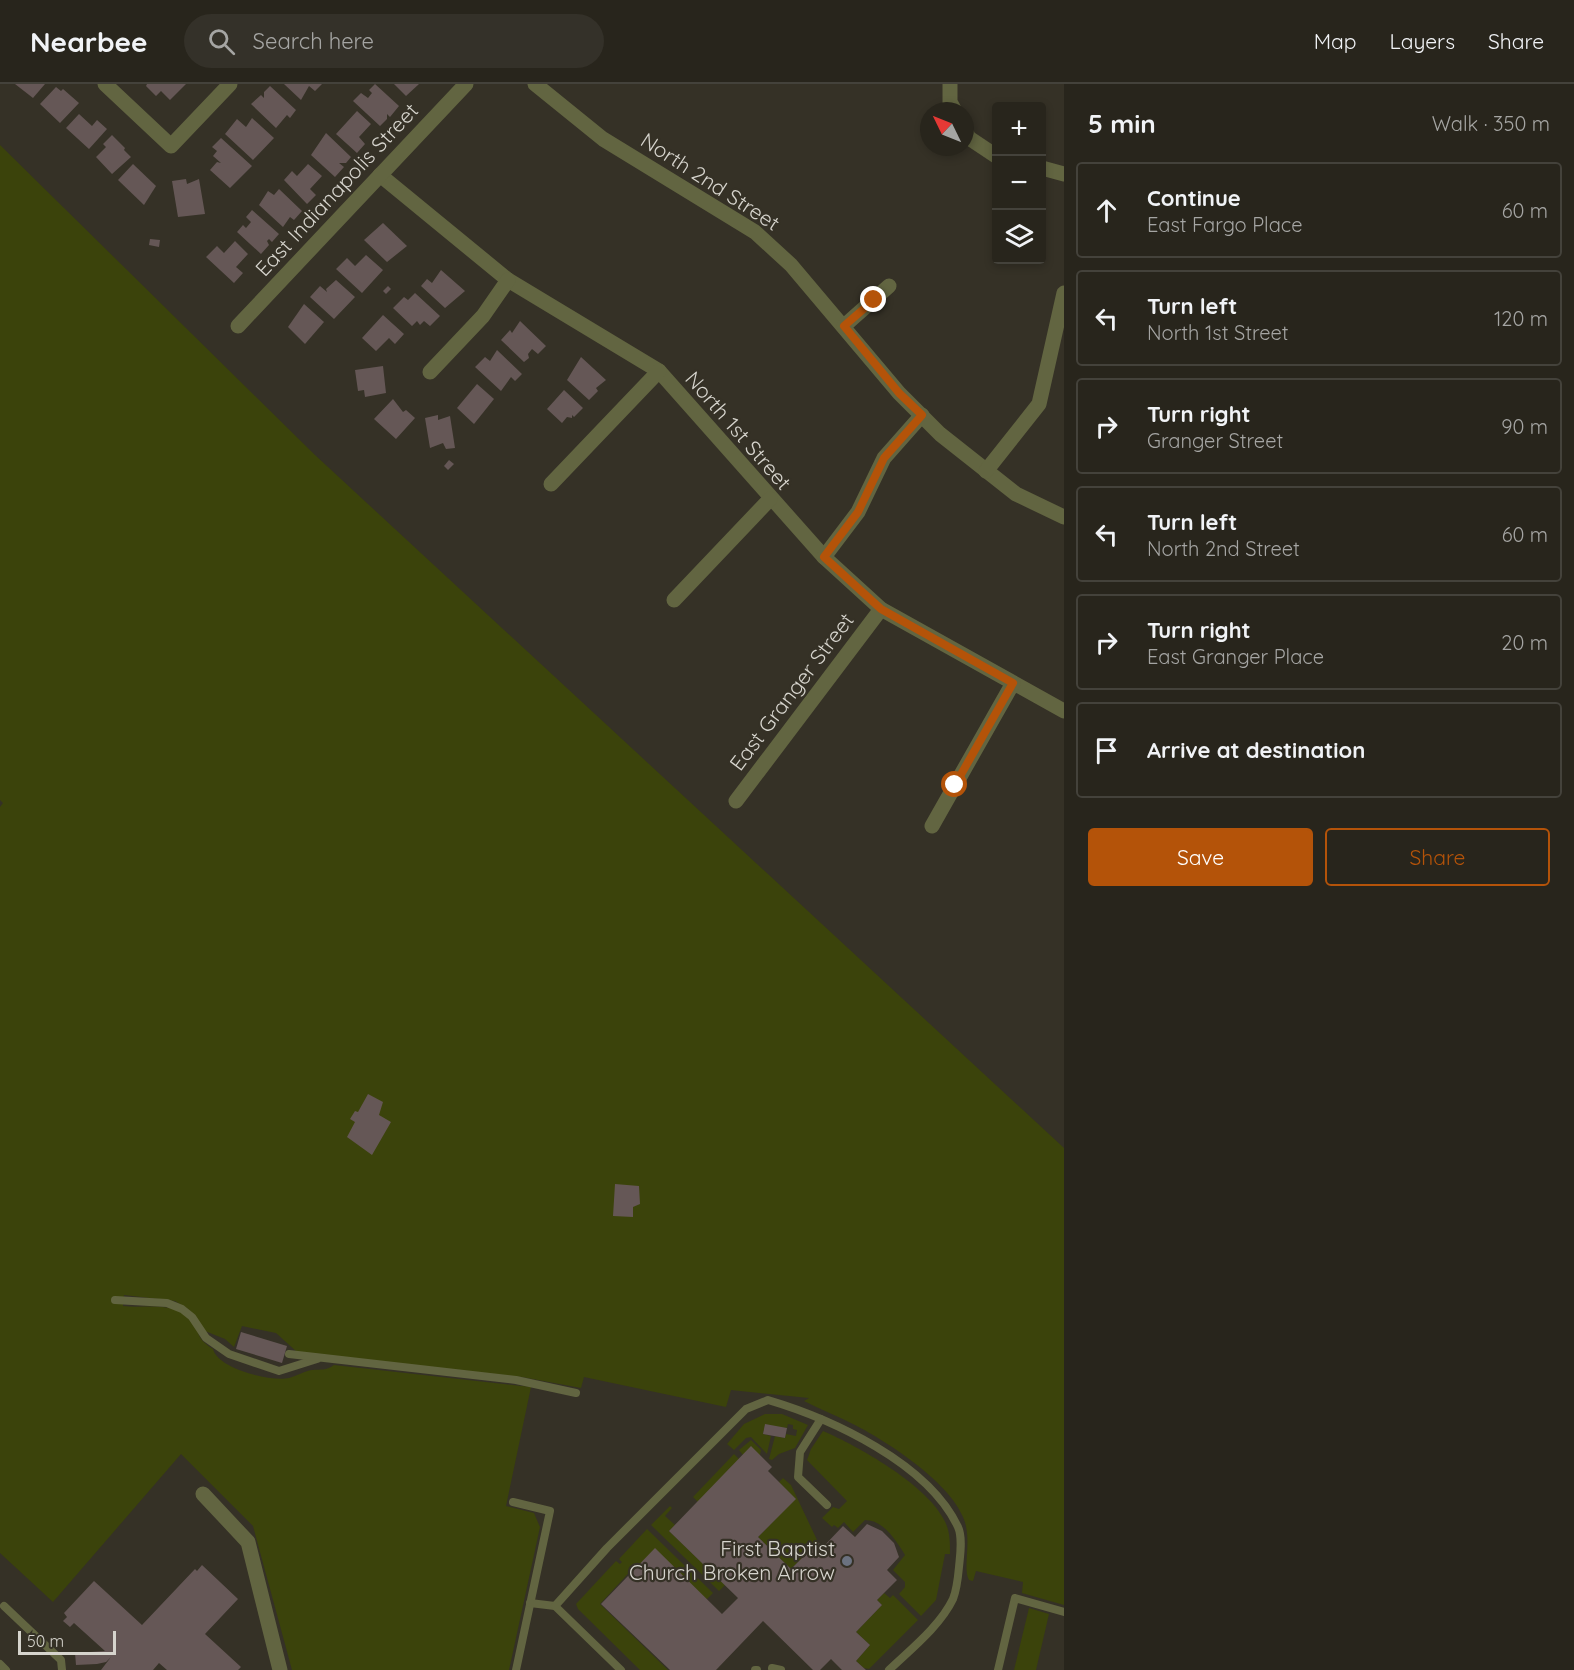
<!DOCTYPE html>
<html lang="en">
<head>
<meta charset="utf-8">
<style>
  body { margin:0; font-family:Quicksand,sans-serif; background:#343129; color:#f1f3f6 }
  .controls { position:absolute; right:18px; top:18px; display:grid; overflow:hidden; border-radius:6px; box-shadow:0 3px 9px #0003 }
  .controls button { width:54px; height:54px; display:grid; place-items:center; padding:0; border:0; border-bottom:2px solid #44423b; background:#28251c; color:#f1f3f6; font:30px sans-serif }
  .compass { position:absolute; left:920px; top:18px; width:54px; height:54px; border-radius:50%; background:#28251c; box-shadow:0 3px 9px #0003; rotate:313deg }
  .scale { position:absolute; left:18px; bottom:15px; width:98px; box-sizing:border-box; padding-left:6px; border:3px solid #d6d4cd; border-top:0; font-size:16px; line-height:21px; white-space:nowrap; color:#d6d4cd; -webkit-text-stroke:4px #353126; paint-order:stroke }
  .stop { position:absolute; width:18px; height:18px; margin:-14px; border:4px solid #b45309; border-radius:50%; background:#fff }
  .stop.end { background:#b45309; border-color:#fff; box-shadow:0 2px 6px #0008 }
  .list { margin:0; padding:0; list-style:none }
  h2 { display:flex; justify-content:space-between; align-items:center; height:78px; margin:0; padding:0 24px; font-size:26px }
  h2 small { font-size:20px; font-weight:400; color:#a5a5a3 }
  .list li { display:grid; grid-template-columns:39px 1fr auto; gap:18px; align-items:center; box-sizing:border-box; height:96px; margin:0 12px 12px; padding:0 12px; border:2px solid #44423b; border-radius:6px }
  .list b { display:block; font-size:22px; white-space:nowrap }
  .list p { margin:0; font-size:20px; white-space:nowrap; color:#a5a5a3 }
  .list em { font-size:20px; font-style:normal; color:#a5a5a3 }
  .actions { display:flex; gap:12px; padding:18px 24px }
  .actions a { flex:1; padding:14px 0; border:2px solid #b45309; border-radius:6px; text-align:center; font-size:21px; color:#b45309 }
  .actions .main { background:#b45309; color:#fff }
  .icon { flex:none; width:33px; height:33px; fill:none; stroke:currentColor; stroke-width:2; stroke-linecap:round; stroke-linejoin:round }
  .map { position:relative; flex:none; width:1064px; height:1586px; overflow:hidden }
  header { display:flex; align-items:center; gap:36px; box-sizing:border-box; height:84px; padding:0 30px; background:#28251c; border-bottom:2px solid #44423b }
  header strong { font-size:28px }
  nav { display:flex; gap:33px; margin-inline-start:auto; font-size:21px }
  .search { width:420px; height:54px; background:#343129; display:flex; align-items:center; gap:15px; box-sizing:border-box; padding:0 21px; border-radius:33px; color:#a5a5a3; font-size:22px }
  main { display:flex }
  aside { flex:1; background:#28251c }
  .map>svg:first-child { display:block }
</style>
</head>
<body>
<header>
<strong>Nearbee</strong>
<div class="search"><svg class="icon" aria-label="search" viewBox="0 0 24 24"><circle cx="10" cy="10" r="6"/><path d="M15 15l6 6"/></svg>Search here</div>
<nav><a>Map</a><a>Layers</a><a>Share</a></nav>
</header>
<main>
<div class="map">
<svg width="1064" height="1586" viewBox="0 0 1064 1586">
  <rect width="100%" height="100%" fill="#353126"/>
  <g fill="#3b430b">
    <path d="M 0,61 L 315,371 L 1064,1064 L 1064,1521 L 1022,1509 L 1023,1498 L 976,1487 L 973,1497 L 969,1496 C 962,1484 973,1455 963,1433 C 949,1398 888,1358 855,1341 C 838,1332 821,1326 804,1317 L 809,1314 L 731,1306 L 726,1323 L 584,1293 L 581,1304 L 522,1293 L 297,1268 L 276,1249 L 242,1242 L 234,1263 L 225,1255 L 205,1247 L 188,1225 L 175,1217 L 124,1211 L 123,1222 C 145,1225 173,1216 191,1236 C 202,1248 193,1252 213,1265 C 218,1285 271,1298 289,1294 C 297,1292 304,1287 312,1286 C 322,1285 325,1287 334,1281 L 531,1303 L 506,1422 L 534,1429 L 540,1443 L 509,1586 L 292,1586 L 253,1442 L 181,1370 L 53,1518 L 0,1469 L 0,723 L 3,719 L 0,716 Z"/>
    <path d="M 765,1330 L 782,1330 L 808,1341 L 795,1364 L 779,1370 L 772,1376 L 769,1375 L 775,1352 L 785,1354 L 786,1350 L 796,1352 L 797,1346 L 793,1345 L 793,1341 L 788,1340 L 787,1344 L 765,1341 L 763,1350 L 771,1352 L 767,1370 L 751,1353 L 746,1354 L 734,1366 L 727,1360 L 744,1340 Z"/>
    <path d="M 823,1347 C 858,1362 925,1400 943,1434 C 950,1445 950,1457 950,1470 L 945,1470 L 936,1516 L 921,1532 L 899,1510 L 905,1503 L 905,1498 L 893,1486 L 905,1471 C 896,1456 883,1436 865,1436 L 853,1448 L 844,1438 L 838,1444 L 834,1441 L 832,1443 L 822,1434 L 833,1423 L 839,1425 L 847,1417 L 807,1376 L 811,1365 Z"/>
    <path d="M 751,1356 L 761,1366 L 760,1371 L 743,1371 L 739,1366 Z"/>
    <path d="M 734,1370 L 739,1375 L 698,1418 L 693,1413 Z"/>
    <path d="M 783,1394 L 791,1401 L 818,1458 L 791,1485 L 758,1453 L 795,1415 L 779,1398 Z"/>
    <path d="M 670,1422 L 672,1424 L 665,1432 L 675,1441 L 669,1447 L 725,1501 L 719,1507 L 651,1441 Z"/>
    <path d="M 647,1445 L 713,1509 L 707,1515 L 637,1480 L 600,1520 L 668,1586 L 640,1586 L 578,1525 L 576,1520 L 616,1477 L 620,1480 L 622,1478 L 619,1475 Z"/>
    <path d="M 884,1509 L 890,1514 L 893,1511 L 918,1536 L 869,1585 L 864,1584 L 856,1577 L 870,1561 L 856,1548 L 882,1521 L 877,1516 Z"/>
    <path d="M 1029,1524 L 1049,1530 L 1036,1586 L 1014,1586 Z"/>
  </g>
  <g fill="#655756">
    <path d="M 15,0 L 45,0 L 33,14 Z"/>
    <path d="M 147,0 L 186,0 L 170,16 L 161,7 L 156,12 L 146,2 Z"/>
    <path d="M 284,0 L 322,0 L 315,7 L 309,2 L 301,16 Z"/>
    <path d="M 375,0 L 399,22 L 390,33 L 387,30 L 387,35 L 380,42 L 353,17 L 361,9 L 368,14 L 372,9 L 369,6 Z"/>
    <path d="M 394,0 L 419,0 L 406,12 Z"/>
    <path d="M 270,2 L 296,26 L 290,34 L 287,31 L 276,44 L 251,20 L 261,11 L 264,14 L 264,8 Z"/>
    <path d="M 56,3 L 61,7 L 63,5 L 79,19 L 60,39 L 40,20 Z"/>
    <path d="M 357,27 L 371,40 L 359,53 L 365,60 L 357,69 L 336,50 Z"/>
    <path d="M 79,30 L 92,42 L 97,36 L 107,45 L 89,65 L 66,44 Z"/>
    <path d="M 252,34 L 274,54 L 253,76 L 225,50 L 237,35 L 246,43 Z"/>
    <path d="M 326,49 L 351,73 L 346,79 L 339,79 L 344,83 L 335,93 L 311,71 Z"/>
    <path d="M 112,51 L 125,64 L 124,66 L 131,73 L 112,90 L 96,73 L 106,63 L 103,60 Z"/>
    <path d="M 221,54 L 252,82 L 230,104 L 210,86 L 217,78 L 221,79 L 213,72 L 217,67 L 212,63 Z"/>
    <path d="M 133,80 L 156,102 L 144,121 L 118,96 Z"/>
    <path d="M 308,80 L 322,92 L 310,105 L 316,111 L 307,120 L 284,96 L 292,87 L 297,92 Z"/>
    <path d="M 186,95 L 187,100 L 199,95 L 205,130 L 178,133 L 172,97 Z"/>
    <path d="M 279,105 L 302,127 L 294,136 L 290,133 L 283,143 L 259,121 L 268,107 L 274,111 Z"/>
    <path d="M 252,126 L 279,150 L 272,158 L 269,155 L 267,157 L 269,161 L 261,170 L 237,148 L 243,141 L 246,144 L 251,138 L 246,133 Z"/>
    <path d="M 383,139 L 407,162 L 387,178 L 364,156 Z"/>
    <path d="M 150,155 L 160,156 L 159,163 L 149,161 Z"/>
    <path d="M 235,157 L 248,170 L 236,183 L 243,189 L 234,199 L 206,173 L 217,162 L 224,169 Z"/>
    <path d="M 366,171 L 383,186 L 362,209 L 336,185 L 347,174 L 355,182 Z"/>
    <path d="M 441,186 L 465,207 L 445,224 L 421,202 L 427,195 L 432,199 Z"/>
    <path d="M 336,196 L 355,213 L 334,235 L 310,213 L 320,202 L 327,208 L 326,205 Z"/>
    <path d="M 388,202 L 391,205 L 386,210 L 383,207 Z"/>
    <path d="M 415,209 L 440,232 L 430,242 L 424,237 L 420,241 L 417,237 L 412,242 L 393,224 L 404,213 L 408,216 Z"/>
    <path d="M 304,220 L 324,238 L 305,260 L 288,243 Z"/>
    <path d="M 383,231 L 404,250 L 395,260 L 389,254 L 376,267 L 362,254 Z"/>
    <path d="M 520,237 L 546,262 L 538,270 L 532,265 L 528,270 L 529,274 L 524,278 L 501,256 L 510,246 L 512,249 Z"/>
    <path d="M 497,266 L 522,290 L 515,297 L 511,293 L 501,307 L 475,283 L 485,273 L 490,277 Z"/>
    <path d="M 581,273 L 606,296 L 596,304 L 598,307 L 589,316 L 567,296 Z"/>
    <path d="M 383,282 L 386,309 L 365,313 L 364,306 L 358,307 L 355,286 Z"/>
    <path d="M 477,300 L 494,315 L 474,340 L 457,324 Z"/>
    <path d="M 564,306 L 583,324 L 574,333 L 572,331 L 572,334 L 567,333 L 562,339 L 547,325 Z"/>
    <path d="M 393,315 L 403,328 L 406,326 L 415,334 L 396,355 L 374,335 Z"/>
    <path d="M 438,331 L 438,336 L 450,332 L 455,364 L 446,365 L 443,359 L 430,364 L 425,334 Z"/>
    <path d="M 449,376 L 454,380 L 448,386 L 444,382 Z"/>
    <path d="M 368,1010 L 383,1018 L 379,1031 L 391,1038 L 372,1071 L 347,1053 L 355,1038 L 350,1035 L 355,1027 L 358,1028 Z"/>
    <path d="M 615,1100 L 639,1102 L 640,1120 L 633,1123 L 633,1133 L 613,1132 Z"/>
    <path d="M 241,1248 L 287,1262 L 282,1279 L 236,1265 Z"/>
    <path d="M 765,1340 L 787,1344 L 785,1354 L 763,1350 Z"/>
    <path d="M 751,1362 L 772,1383 L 768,1387 L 796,1415 L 758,1453 L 791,1485 L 818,1458 L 823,1463 L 843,1442 L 855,1453 L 867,1440 L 882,1447 L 894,1459 L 899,1473 L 887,1486 L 897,1496 L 877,1516 L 882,1521 L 856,1548 L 870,1561 L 856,1577 L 866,1586 L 842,1586 L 831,1575 L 820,1586 L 813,1586 L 763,1537 L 716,1586 L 670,1586 L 601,1520 L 655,1464 L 722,1530 L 738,1514 L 669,1447 Z"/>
    <path d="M 202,1481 L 238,1515 L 205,1550 L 241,1583 L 238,1586 L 167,1586 L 159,1579 L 153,1586 L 101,1586 L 111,1573 L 106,1578 L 97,1580 L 76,1581 L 75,1569 L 105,1567 L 74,1539 L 70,1543 L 63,1537 L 67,1533 L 64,1529 L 94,1497 L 142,1541 L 195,1485 L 197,1487 Z"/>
  </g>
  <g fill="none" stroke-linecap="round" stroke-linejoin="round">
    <g stroke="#626541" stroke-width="8">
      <path d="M 115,1216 L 167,1219 L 182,1225 L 192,1233 L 206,1254 L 229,1270 L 279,1287 L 317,1275"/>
      <path d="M 289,1270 L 516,1296 L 576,1309"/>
      <path d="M 821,1335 L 800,1368 L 798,1393 L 827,1421"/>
      <path d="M 513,1418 L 550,1427 L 516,1586"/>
      <path d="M 530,1519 L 555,1522"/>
      <path d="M 4,1522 L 61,1576 L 62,1586"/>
      <path d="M 0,1580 L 6,1586"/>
      <path d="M 772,1584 L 781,1586"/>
      <path d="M 621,1586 L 555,1522 L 607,1464 L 746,1325 L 768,1316 C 832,1335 928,1379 958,1443 C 963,1454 960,1472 959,1483 C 958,1494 957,1505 953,1515 C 940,1542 911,1565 889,1586"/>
      <path d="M 755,1586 L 757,1586"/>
      <path d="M 998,1586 L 1015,1514 L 1064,1528"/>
    </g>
    <g stroke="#626541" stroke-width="15">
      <path d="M 105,0 L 171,62 L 230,0"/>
      <path d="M 535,0 L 603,55 L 755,148 L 791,181 L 899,309 L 940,350 L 1016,410 L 1064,433"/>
      <path d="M 950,0 L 950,18 L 955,27"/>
      <path d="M 965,46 L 969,54 L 996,72"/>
      <path d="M 1042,84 L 1064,90"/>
      <path d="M 380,91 L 508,196 L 659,287 L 824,473 L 881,525 L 1064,627"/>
      <path d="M 238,242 L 466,0"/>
      <path d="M 844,242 L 889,202"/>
      <path d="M 430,288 L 483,232 L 508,196"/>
      <path d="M 986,387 L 1039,320 L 1064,209"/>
      <path d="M 551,400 L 659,287"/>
      <path d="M 824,473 L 858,428 L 884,374 L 922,331"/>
      <path d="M 674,516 L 770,415"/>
      <path d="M 736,717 L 881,525"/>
      <path d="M 932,742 L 1013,599"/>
      <path d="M 203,1410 L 248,1458 L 280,1586"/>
    </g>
  </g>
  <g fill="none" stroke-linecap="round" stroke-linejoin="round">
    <path stroke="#b45309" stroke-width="8" d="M 874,216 L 844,242 L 899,309 L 922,331 L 884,374 L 858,428 L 824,473 L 881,525 L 1013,599 L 955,701"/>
  </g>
  <circle fill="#6b7280" stroke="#353126" stroke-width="2" cx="847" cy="1477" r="6"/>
  <g text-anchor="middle" stroke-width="4.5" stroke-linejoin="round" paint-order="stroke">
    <g font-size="21" fill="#d6d4cd" stroke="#353126">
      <text transform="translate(710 98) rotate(33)" y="7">North 2nd Street</text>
      <text transform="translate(337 106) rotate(-47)" y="7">East Indianapolis Street</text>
      <text transform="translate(738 347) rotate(49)" y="7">North 1st Street</text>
      <text transform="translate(792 608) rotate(-53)" y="7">East Granger Street</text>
    </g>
    <g font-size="21" fill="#d6d4cd" stroke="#353126" text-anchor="end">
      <text x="835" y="1472">First Baptist<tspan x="835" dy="24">Church Broken Arrow</tspan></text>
    </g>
  </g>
</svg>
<div class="controls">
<button>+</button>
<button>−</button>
<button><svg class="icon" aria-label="layers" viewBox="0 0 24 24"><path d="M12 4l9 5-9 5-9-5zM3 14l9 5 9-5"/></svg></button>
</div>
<svg class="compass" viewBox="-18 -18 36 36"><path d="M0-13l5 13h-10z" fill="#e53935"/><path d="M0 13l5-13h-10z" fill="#a5a5a3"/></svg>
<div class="scale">50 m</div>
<div class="stop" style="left:955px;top:701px"></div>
<div class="stop end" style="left:874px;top:216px"></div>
</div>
<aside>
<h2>5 min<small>Walk · 350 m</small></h2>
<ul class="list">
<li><svg class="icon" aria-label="ahead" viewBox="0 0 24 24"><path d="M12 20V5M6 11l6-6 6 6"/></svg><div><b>Continue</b><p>East Fargo Place</p></div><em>60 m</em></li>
<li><svg class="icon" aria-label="left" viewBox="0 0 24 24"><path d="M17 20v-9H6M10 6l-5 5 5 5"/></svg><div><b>Turn left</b><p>North 1st Street</p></div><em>120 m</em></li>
<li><svg class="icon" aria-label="right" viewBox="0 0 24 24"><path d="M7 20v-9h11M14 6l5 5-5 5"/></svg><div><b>Turn right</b><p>Granger Street</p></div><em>90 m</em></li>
<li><svg class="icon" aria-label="left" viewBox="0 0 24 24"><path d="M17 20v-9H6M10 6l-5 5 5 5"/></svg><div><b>Turn left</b><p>North 2nd Street</p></div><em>60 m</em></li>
<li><svg class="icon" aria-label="right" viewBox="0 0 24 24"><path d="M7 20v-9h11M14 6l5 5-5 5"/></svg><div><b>Turn right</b><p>East Granger Place</p></div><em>20 m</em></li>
<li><svg class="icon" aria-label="arrive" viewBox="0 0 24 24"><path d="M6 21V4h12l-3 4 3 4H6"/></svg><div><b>Arrive at destination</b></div></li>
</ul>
<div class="actions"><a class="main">Save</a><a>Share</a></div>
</aside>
</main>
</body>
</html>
